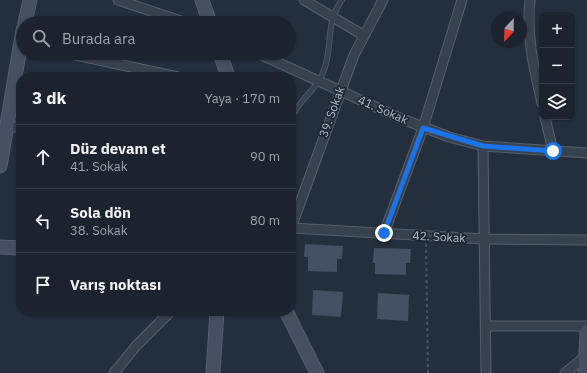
<!DOCTYPE html>
<html lang="tr">
<head>
<meta charset="utf-8">
<style>
  body { margin:0; font-family:"IBM Plex Sans",sans-serif; background:#242b36; color:#f1f3f6 }
  .controls { position:absolute; right:12px; top:12px; display:grid; overflow:hidden; border-radius:8px; box-shadow:0 1px 3px #0004 }
  .controls button { width:36px; height:36px; display:grid; place-items:center; padding:0; border:0; border-bottom:1px solid #39404a; background:#1b232e; color:#f1f3f6; font:20px sans-serif }
  .compass { position:absolute; left:491px; top:12px; width:36px; height:36px; border-radius:50%; background:#1b232e; box-shadow:0 1px 3px #0004; rotate:202deg }
  .stop { position:absolute; width:12px; height:12px; margin:-9px; border:3px solid #1a73e8; border-radius:50%; background:#fff }
  .stop.end { background:#1a73e8; border-color:#fff; box-shadow:0 1px 4px #0008 }
  .list { margin:0; padding:0; list-style:none }
  h2 { display:flex; justify-content:space-between; align-items:center; height:52px; margin:0; padding:0 16px; font-size:17px }
  h2 small { font-size:13px; font-weight:400; color:#a0a4aa }
  .list li { display:grid; grid-template-columns:26px 1fr auto; gap:12px; align-items:center; box-sizing:border-box; height:64px; padding:0 16px; border-top:1px solid #39404a }
  .list b { display:block; font-size:15px; white-space:nowrap }
  .list p { margin:0; font-size:13px; white-space:nowrap; color:#a0a4aa }
  .list em { font-size:13px; font-style:normal; color:#a0a4aa }
  .icon { flex:none; width:22px; height:22px; fill:none; stroke:currentColor; stroke-width:2; stroke-linecap:round; stroke-linejoin:round }
  .map { position:relative; flex:none; width:587px; height:373px; overflow:hidden }
  .search { position:absolute; background:#1b232e; box-shadow:0 1px 3px #0004; left:16px; top:16px; width:280px; height:44px; display:flex; align-items:center; gap:10px; box-sizing:border-box; padding:0 14px; border-radius:22px; color:#a0a4aa; font-size:15px }
  .panel { position:absolute; background:#1b232e; box-shadow:0 1px 3px #0004; left:16px; top:72px; width:280px; height:244px; border-radius:16px }
  .map>svg:first-child { display:block }
</style>
</head>
<body>
<div class="map">
<svg width="587" height="373" viewBox="0 0 587 373">
  <rect width="100%" height="100%" fill="#242f3e"/>
  <g fill="#455162">
    <path d="M 305,244 L 343,246 L 342,259 L 337,259 L 337,272 L 308,271 L 308,257 L 304,257 Z"/>
    <path d="M 374,248 L 411,249 L 410,263 L 406,263 L 406,275 L 375,274 L 375,263 L 373,263 Z"/>
    <path d="M 313,290 L 343,292 L 341,317 L 312,315 Z"/>
    <path d="M 378,293 L 409,295 L 408,321 L 377,319 Z"/>
  </g>
  <g fill="none" stroke-linecap="round" stroke-linejoin="round">
    <defs>
      <path id="lane" d="M 291,118 C 300,99 317,89 323,73 C 334,46 324,25 342,0"/>
      <g id="street">
        <path d="M 118,0 L 187,23"/>
        <path d="M 304,0 L 363,35"/>
        <path d="M 530,0 C 526,36 534,69 542,103"/>
        <path d="M 66,53 L 178,77"/>
        <path d="M 257,53 L 400,118 L 449,137 L 483,146 L 587,153"/>
        <path d="M 545,117 L 553,151"/>
        <path d="M 6,127 L 21,127"/>
        <path d="M 483,146 L 486,373"/>
        <path d="M 291,228 L 484,239 L 587,240"/>
        <path d="M 291,228 L 354,55 L 383,0"/>
        <path d="M 384,233 L 423,128 L 462,0"/>
        <path d="M 486,326 L 587,326"/>
        <path d="M 114,373 L 136,346 L 171,311"/>
        <path d="M 565,373 L 586,356"/>
      </g>
      <g id="secondary">
        <path d="M 202,0 L 210,23"/>
        <path d="M 25,23 L 30,0"/>
        <path d="M 220,53 L 228,77"/>
        <path d="M 0,166 L 23,30"/>
        <path d="M 0,247 L 21,248"/>
        <path d="M 286,311 L 317,373"/>
        <path d="M 213,373 L 217,311"/>
        <path d="M 585,373 L 587,332"/>
      </g>
    </defs>
    <use href="#lane" stroke="#565f6c" stroke-width="6"/>
    <use href="#street" stroke="#565f6c" stroke-width="11"/>
    <use href="#secondary" stroke="#565f6c" stroke-width="15"/>
    <path stroke="#44595c" stroke-width="2" stroke-dasharray="3 3" stroke-linecap="butt" d="M 426,244 L 428,373"/>
    <use href="#lane" stroke="#38414e" stroke-width="4.5"/>
    <use href="#street" stroke="#38414e" stroke-width="9"/>
    <use href="#secondary" stroke="#465061" stroke-width="13"/>
  </g>
  <g fill="none" stroke-linecap="round" stroke-linejoin="round">
    <path stroke="#1a73e8" stroke-width="5" d="M 384,233 L 423,128 L 483,146 L 553,151"/>
  </g>
  <g text-anchor="middle" stroke-width="3.5" stroke-linejoin="round" paint-order="stroke">
    <g font-size="12" fill="#b4bcc9" stroke="#1d2633">
      <text transform="translate(383 110) rotate(24)" y="4">41. Sokak</text>
      <text transform="translate(332 112) rotate(-70)" y="4">39. Sokak</text>
      <text transform="translate(439 237) rotate(3)" y="4">42. Sokak</text>
    </g>
  </g>
</svg>
<div class="controls">
<button>+</button>
<button>−</button>
<button><svg class="icon" aria-label="layers" viewBox="0 0 24 24"><path d="M12 4l9 5-9 5-9-5zM3 14l9 5 9-5"/></svg></button>
</div>
<svg class="compass" viewBox="-18 -18 36 36"><path d="M0-13l5 13h-10z" fill="#e53935"/><path d="M0 13l5-13h-10z" fill="#a0a4aa"/></svg>
<div class="stop" style="left:553px;top:151px"></div>
<div class="stop end" style="left:384px;top:233px"></div>
<div class="search"><svg class="icon" aria-label="search" viewBox="0 0 24 24"><circle cx="10" cy="10" r="6"/><path d="M15 15l6 6"/></svg>Burada ara</div>
<section class="panel">
<h2>3 dk<small>Yaya · 170 m</small></h2>
<ul class="list">
<li><svg class="icon" aria-label="ahead" viewBox="0 0 24 24"><path d="M12 20V5M6 11l6-6 6 6"/></svg><div><b>Düz devam et</b><p>41. Sokak</p></div><em>90 m</em></li>
<li><svg class="icon" aria-label="left" viewBox="0 0 24 24"><path d="M17 20v-9H6M10 6l-5 5 5 5"/></svg><div><b>Sola dön</b><p>38. Sokak</p></div><em>80 m</em></li>
<li><svg class="icon" aria-label="arrive" viewBox="0 0 24 24"><path d="M6 21V4h12l-3 4 3 4H6"/></svg><div><b>Varış noktası</b></div></li>
</ul>
</section>
</div>
</body>
</html>
